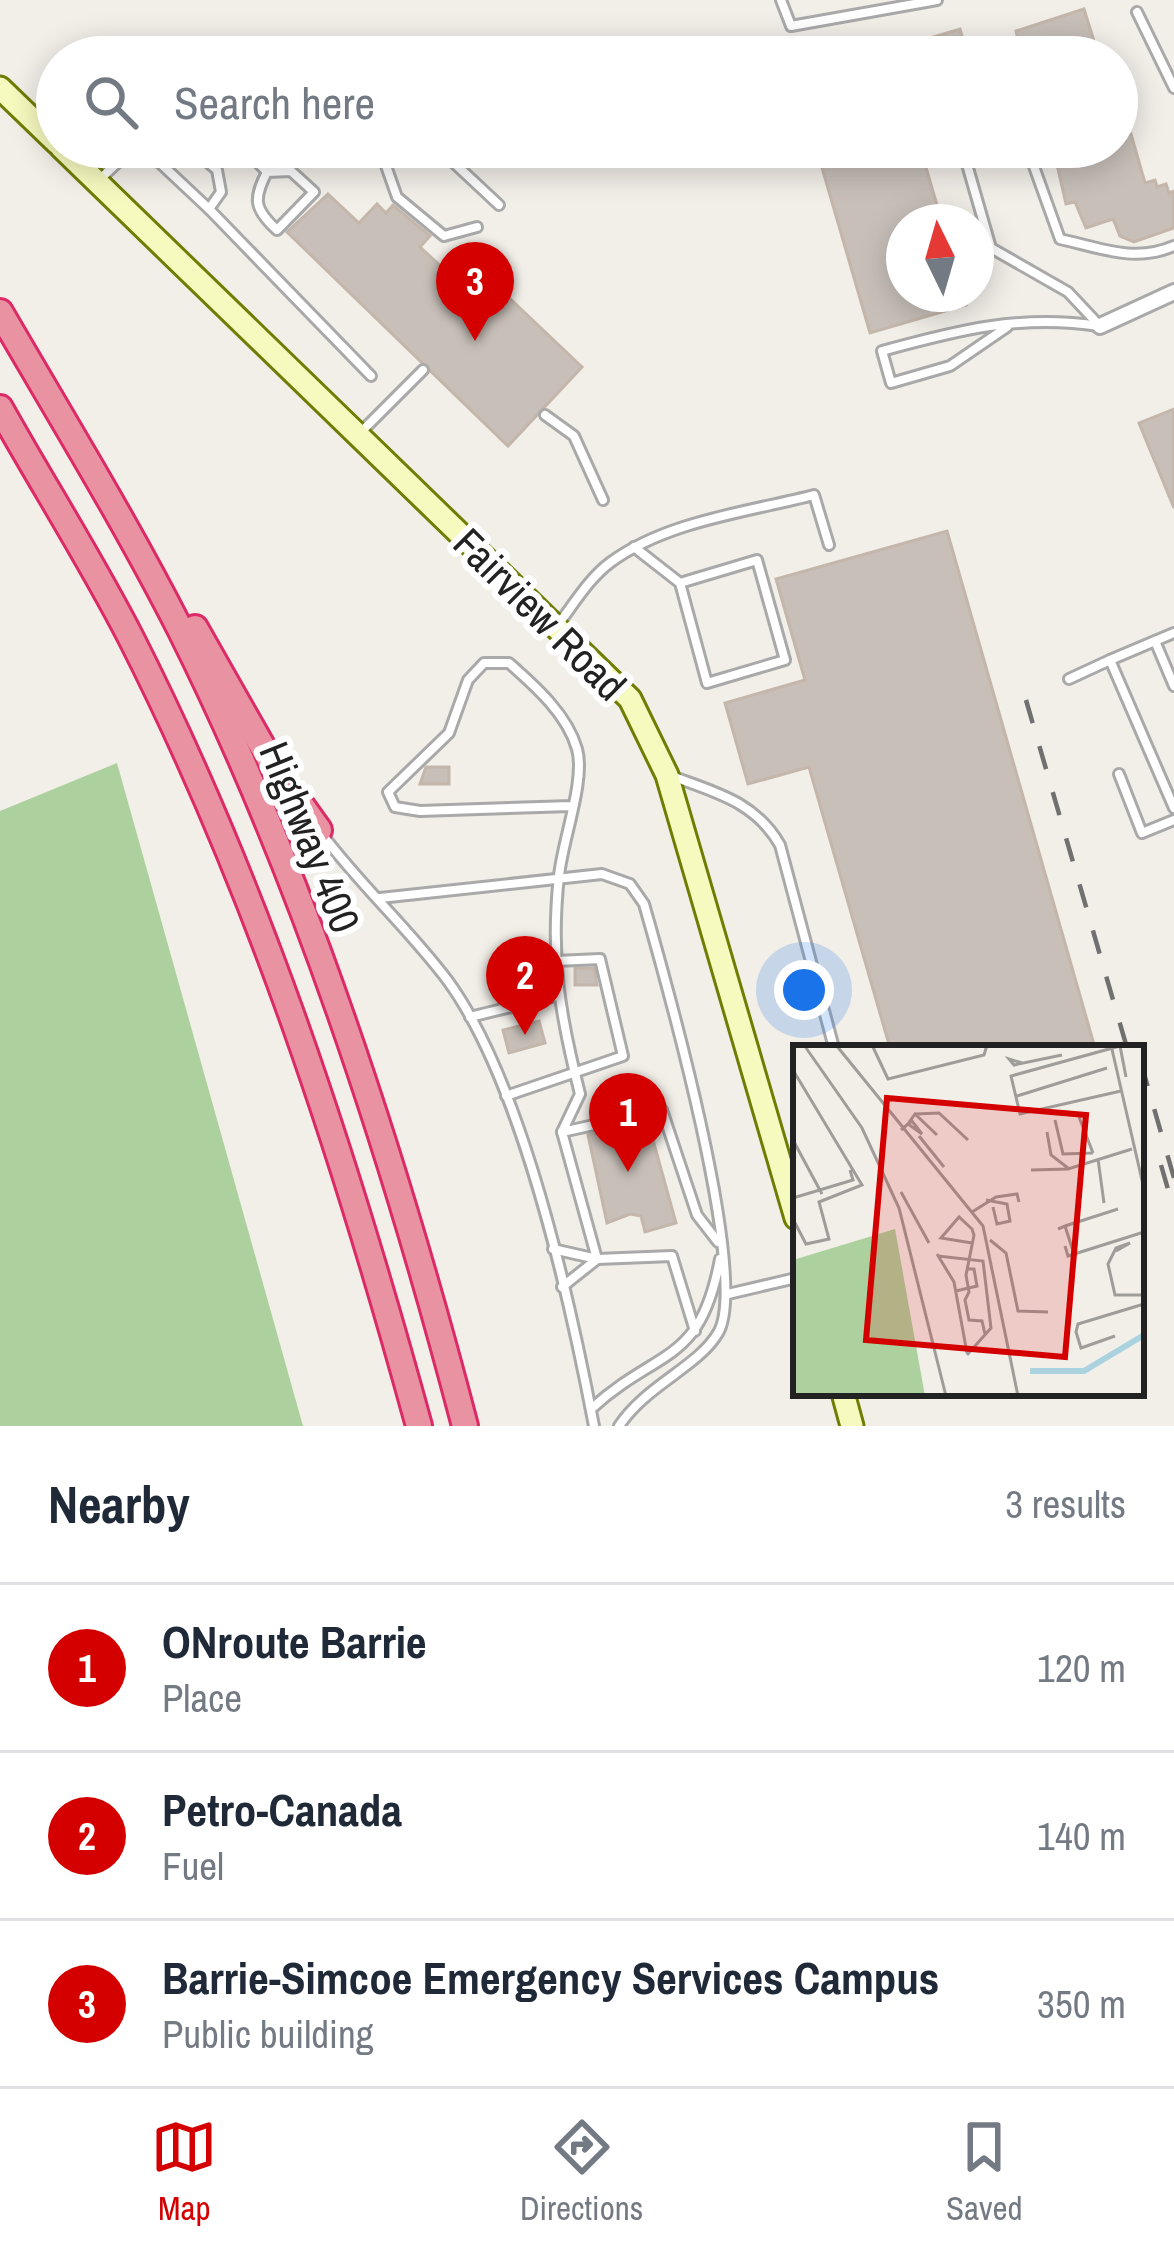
<!DOCTYPE html>
<html lang="en">
<head>
<meta charset="utf-8">
<style>
  body { margin:0; font-family:"Archivo Narrow",sans-serif; background:#f6f6f7; color:#1f2937 }
  .compass { position:absolute; left:886px; top:204px; width:108px; height:108px; border-radius:50%; background:#fff; box-shadow:0 6px 30px #0003; rotate:355deg }
  .you { position:absolute; left:804px; top:990px; width:42px; height:42px; margin:-30px; border:9px solid #fff; border-radius:50%; background:#1a73e8; box-shadow:0 0 0 18px #1a73e833 }
  .badge { display:grid; place-items:center; width:78px; height:78px; border-radius:50%; background:#d40000; color:#fff; font-size:39px; font-weight:700 }
  .pin { position:absolute; translate:-50% -99px; filter:drop-shadow(0 3px 6px #0008) }
  .pin::after { content:''; position:absolute; top:63px; width:42px; height:36px; background:inherit; clip-path:polygon(0 0,100% 0,50% 100%) }
  .list { margin:0; padding:0; list-style:none }
  h2 { display:flex; justify-content:space-between; align-items:center; height:156px; margin:0; padding:0 48px; font-size:51px }
  h2 small { font-size:39px; font-weight:400; color:#747a83 }
  .list li { display:grid; grid-template-columns:78px 1fr auto; gap:36px; align-items:center; box-sizing:border-box; height:168px; padding:0 48px; border-top:3px solid #e0e1e3 }
  .list b { display:block; font-size:45px; white-space:nowrap }
  .list p { margin:0; font-size:39px; white-space:nowrap; color:#747a83 }
  .list em { font-size:39px; font-style:normal; color:#747a83 }
  .icon { flex:none; width:66px; height:66px; fill:none; stroke:currentColor; stroke-width:2; stroke-linecap:round; stroke-linejoin:round }
  .map { position:relative; flex:none; width:1174px; height:1426px; overflow:hidden }
  .search { position:absolute; background:#fff; box-shadow:0 6px 30px #0003; left:36px; right:36px; top:36px; height:132px; display:flex; align-items:center; gap:30px; box-sizing:border-box; padding:0 42px; border-radius:66px; color:#747a83; font-size:45px }
  .sheet { height:660px; background:#fff }
  nav { display:flex; justify-content:space-around; align-items:center; box-sizing:border-box; height:168px; border-top:3px solid #e0e1e3; background:#fff; font-size:33px; color:#747a83 }
  nav a { display:grid; justify-items:center; gap:6px }
  nav .on { color:#d40000 }
  .map>svg:first-child { display:block }
</style>
</head>
<body>
<div class="map">
<svg width="1174" height="1426" viewBox="0 0 1174 1426">
  <rect width="100%" height="100%" fill="#f2efe9"/>
  <path fill="#add19e" d="M 117,763 L 303,1426 L 0,1426 L 0,811 Z"/>
  <g fill="#c7bfb8" stroke="#c4b6ab" stroke-width="3">
    <path d="M 1084,9 L 1099,57 L 1022,57 L 1016,31 Z"/>
    <path d="M 960,29 L 968,57 L 876,57 L 875,54 Z"/>
    <path d="M 1131,134 L 1145,183 L 1155,180 L 1157,187 L 1166,184 L 1169,193 L 1174,191 L 1174,228 L 1134,242 L 1120,236 L 1113,219 L 1086,228 L 1075,202 L 1066,204 L 1053,147 L 1117,147 L 1117,138 Z"/>
    <path d="M 816,147 L 920,147 L 942,222 L 904,222 L 904,294 L 963,294 L 966,305 L 870,333 Z"/>
    <path d="M 328,194 L 359,223 L 377,204 L 386,213 L 393,205 L 430,236 L 420,247 L 488,310 L 504,293 L 582,367 L 508,446 L 287,232 Z"/>
    <path d="M 1174,409 L 1174,508 L 1139,423 Z"/>
    <path d="M 947,531 L 1095,1048 L 890,1048 L 809,767 L 748,784 L 725,703 L 805,680 L 776,579 Z"/>
    <path d="M 426,767 L 449,767 L 449,784 L 420,784 Z"/>
    <path d="M 519,959 L 525,980 L 503,986 L 499,970 Z"/>
    <path d="M 575,968 L 594,968 L 597,985 L 575,985 Z"/>
    <path d="M 539,1021 L 545,1043 L 509,1053 L 503,1030 Z"/>
    <path d="M 648,1122 L 676,1223 L 645,1232 L 641,1216 L 630,1214 L 607,1223 L 588,1135 Z"/>
  </g>
  <g fill="none" stroke-linecap="round" stroke-linejoin="round">
    <defs>
      <g id="lane">
        <path d="M 781,0 L 791,26 L 937,0"/>
        <path d="M 1137,12 L 1174,88"/>
        <path d="M 995,43 L 999,57"/>
        <path d="M 200,57 C 226,35 267,49 298,57"/>
        <path d="M 143,147 L 209,209 L 221,192 L 217,170 L 190,147"/>
        <path d="M 243,147 L 267,172 L 291,171 L 314,192 L 277,230 C 254,209 253,199 267,172"/>
        <path d="M 392,147 L 385,163 L 397,197 L 444,236 L 477,227"/>
        <path d="M 437,147 L 499,205"/>
        <path d="M 962,147 L 991,248 L 1068,292 L 1099,325"/>
        <path d="M 1027,147 L 1060,239 C 1100,248 1135,263 1174,246"/>
        <path d="M 98,181 L 134,147"/>
        <path d="M 209,209 L 371,376"/>
        <path d="M 1007,327 L 950,366 L 891,383 L 882,351 C 958,330 1021,314 1099,326"/>
        <path d="M 545,415 L 574,436 L 603,500"/>
        <path d="M 359,434 L 423,370"/>
        <path d="M 634,547 L 680,583 L 757,560 L 785,660 L 707,683 L 680,583"/>
        <path d="M 557,626 C 574,604 589,578 611,562 C 667,521 748,512 814,495 L 829,545"/>
        <path d="M 1155,641 L 1174,686"/>
        <path d="M 1110,660 L 1174,633"/>
        <path d="M 1069,679 L 1110,660 L 1174,808"/>
        <path d="M 1119,774 L 1142,833 L 1174,820"/>
        <path d="M 674,777 C 718,793 756,803 780,845 L 834,1048"/>
        <path d="M 571,806 L 420,811 L 395,807 L 388,792 L 449,733 L 468,680 L 484,663 L 509,663 C 535,686 567,714 577,749 C 586,780 562,842 559,876 C 550,958 560,1015 580,1094 L 562,1132 L 597,1259 L 672,1256 L 695,1331"/>
        <path d="M 322,834 C 361,886 409,929 448,981 C 522,1083 570,1300 594,1426"/>
        <path d="M 380,898 L 602,874 L 630,884 L 644,904 C 664,974 751,1279 718,1333 C 698,1367 646,1385 619,1426"/>
        <path d="M 470,1017 L 556,996"/>
        <path d="M 506,1096 L 623,1056 L 600,959 L 556,961"/>
        <path d="M 562,1132 L 662,1110 L 697,1215 L 718,1242"/>
        <path d="M 553,1249 L 597,1259"/>
        <path d="M 562,1287 L 596,1260"/>
        <path d="M 728,1294 L 796,1278"/>
        <path d="M 591,1409 C 659,1347 700,1366 720,1259"/>
      </g>
      <path id="street" d="M 1100,326 L 1174,292"/>
      <g id="secondary">
        <path d="M 0,88 L 57,143"/>
        <path d="M 61,147 L 630,699 L 667,775 L 796,1218"/>
        <path d="M 843,1393 L 852,1426"/>
      </g>
      <g id="highway">
        <path d="M 0,312 C 61,417 125,521 180,629 C 304,876 395,1159 465,1426"/>
        <path d="M 0,408 C 43,485 91,560 131,638 C 258,888 345,1156 419,1426"/>
        <path d="M 195,628 L 274,767 L 319,830"/>
      </g>
    </defs>
    <use href="#lane" stroke="#a9a9a9" stroke-width="14"/>
    <use href="#street" stroke="#a9a9a9" stroke-width="20"/>
    <use href="#secondary" stroke="#707d05" stroke-width="27"/>
    <use href="#highway" stroke="#dc2a67" stroke-width="30"/>
    <use href="#lane" stroke="#fff" stroke-width="8"/>
    <use href="#street" stroke="#fff" stroke-width="14"/>
    <use href="#secondary" stroke="#f7fabf" stroke-width="21"/>
    <use href="#highway" stroke="#e892a2" stroke-width="24"/>
    <g stroke="#707070" stroke-width="4.5" stroke-dasharray="24 24" stroke-linecap="butt">
      <path d="M 1026,700 L 1127,1048"/>
      <path d="M 1141,1063 L 1174,1178"/>
      <path d="M 1161,1165 L 1174,1210"/>
    </g>
  </g>
  <g text-anchor="middle" stroke-width="12" stroke-linejoin="round" paint-order="stroke">
    <g font-size="42" fill="#222" stroke="#fff">
      <text transform="translate(540 614) rotate(45)" y="15">Fairview Road</text>
      <text transform="translate(310 837) rotate(68)" y="15">Highway 400</text>
    </g>
  </g>
  <g transform="translate(793 1045)">
    <rect width="351" height="351" fill="#f2efe9"/>
    <path d="M 102,184 L 132,351 L 0,351 L 0,215 Z" fill="#add19e"/>
    <path fill="none" stroke="#aad3df" stroke-width="6" d="M 237,326 L 291,326 L 351,290"/>
    <path fill="none" stroke="#9f9d99" stroke-width="3" d="M 11,0 L 69,83 L 106,163 L 153,351M 43,0 L 190,181 L 225,351M 79,0 L 95,34 L 191,10 L 194,0M 318,0 L 351,144M 229,18 L 216,14 L 221,20 L 269,10M 0,25 L 69,140 L 26,157 L 36,194 L 13,199 L 0,174M 328,46 L 227,69 L 218,31 L 327,1 L 333,32M 224,51 L 314,23M 122,69 L 146,68 L 175,95M 286,72 L 300,108M 262,75 L 270,109 L 300,108M 108,85 L 115,79 L 119,76 L 129,89 L 115,79 L 122,69 L 144,90M 254,87 L 258,110 L 275,123M 126,91 L 151,122M 0,95 L 29,149M 305,114 L 311,158M 238,125 L 275,124 L 339,104M 108,147 L 136,198M 0,153 L 60,135 L 57,125M 193,155 L 214,159 L 217,176 L 204,179 L 200,162M 179,167 L 203,152 L 224,149 L 226,157M 272,181 L 325,164M 265,184 L 272,181 L 281,209M 197,195 L 213,208 L 225,266 L 255,267M 179,198 L 148,193 L 166,172 L 179,184 L 181,190 L 173,230 L 176,247 L 172,255 L 176,275 L 189,276 L 192,289M 272,201 L 275,211 L 351,187M 323,206 L 337,198 L 323,203 L 315,219 L 322,250 L 351,250M 144,209 L 161,237 L 174,308M 145,211 L 190,216 L 198,283 L 174,310M 163,246 L 184,241 L 181,224 L 174,224M 322,291 L 288,303 L 283,287 L 285,279 L 351,259"/>
    <path fill="#d40000" fill-opacity="0.15" stroke="#d40000" stroke-width="6" d="M 94,53 L 293,70 L 272,312 L 73,295 Z"/>
    <rect width="351" height="351" fill="none" stroke="#222" stroke-width="6"/>
  </g>
</svg>
<svg class="compass" viewBox="-18 -18 36 36"><path d="M0-13l5 13h-10z" fill="#e53935"/><path d="M0 13l5-13h-10z" fill="#747a83"/></svg>
<div class="you"></div>
<div class="pin badge" style="left:628px;top:1172px">1</div>
<div class="pin badge" style="left:525px;top:1035px">2</div>
<div class="pin badge" style="left:475px;top:341px">3</div>
<div class="search"><svg class="icon" aria-label="search" viewBox="0 0 24 24"><circle cx="10" cy="10" r="6"/><path d="M15 15l6 6"/></svg>Search here</div>
</div>
<section class="sheet">
<h2>Nearby<small>3 results</small></h2>
<ul class="list">
<li><span class="badge">1</span><div><b>ONroute Barrie</b><p>Place</p></div><em>120 m</em></li>
<li><span class="badge">2</span><div><b>Petro-Canada</b><p>Fuel</p></div><em>140 m</em></li>
<li><span class="badge">3</span><div><b>Barrie-Simcoe Emergency Services Campus</b><p>Public building</p></div><em>350 m</em></li>
</ul>
</section>
<nav>
<a class="on"><svg class="icon" aria-label="map" viewBox="0 0 24 24"><path d="M3 6l6-2 6 2 6-2v14l-6 2-6-2-6 2zM9 4v14M15 6v14"/></svg>Map</a>
<a><svg class="icon" aria-label="directions" viewBox="0 0 24 24"><path d="M12 3l9 9-9 9-9-9zM9 14v-3h6M13 9l2 2-2 2"/></svg>Directions</a>
<a><svg class="icon" aria-label="saved" viewBox="0 0 24 24"><path d="M7 4h10v16l-5-4-5 4z"/></svg>Saved</a>
</nav>
</body>
</html>
